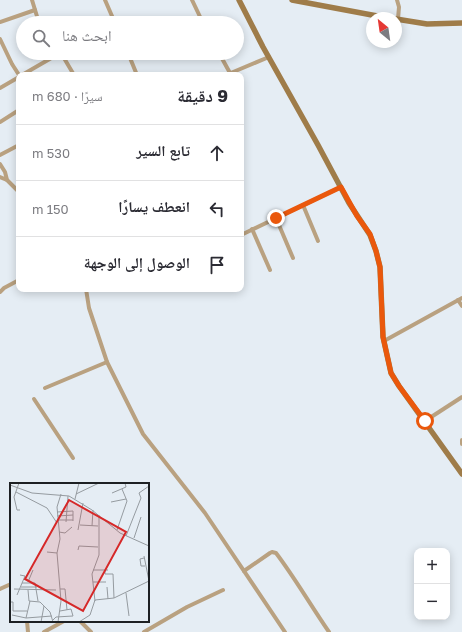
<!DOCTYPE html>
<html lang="ar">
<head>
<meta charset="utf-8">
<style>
  body { margin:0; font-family:"Golos Text","Noto Naskh Arabic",sans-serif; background:#f2f2f3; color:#2b2b33; direction:rtl }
  .controls { position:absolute; right:12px; bottom:12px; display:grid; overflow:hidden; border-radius:8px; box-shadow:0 2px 10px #0003 }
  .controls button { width:36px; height:36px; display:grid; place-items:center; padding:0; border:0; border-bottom:1px solid #e1e1e2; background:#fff; color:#2b2b33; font:20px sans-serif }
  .compass { position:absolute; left:366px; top:12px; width:36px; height:36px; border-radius:50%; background:#fff; box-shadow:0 2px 10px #0003; rotate:331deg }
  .stop { position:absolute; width:12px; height:12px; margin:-9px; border:3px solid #ea580c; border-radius:50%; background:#fff }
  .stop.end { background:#ea580c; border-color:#fff; box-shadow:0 1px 4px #0008 }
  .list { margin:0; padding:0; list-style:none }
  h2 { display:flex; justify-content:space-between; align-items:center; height:52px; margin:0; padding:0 16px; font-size:17px }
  h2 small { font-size:13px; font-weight:400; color:#7c7c81 }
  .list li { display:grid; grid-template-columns:26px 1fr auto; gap:12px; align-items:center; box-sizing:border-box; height:56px; padding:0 16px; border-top:1px solid #e1e1e2 }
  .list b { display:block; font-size:15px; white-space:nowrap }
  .list em { font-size:13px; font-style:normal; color:#7c7c81 }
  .icon { flex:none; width:22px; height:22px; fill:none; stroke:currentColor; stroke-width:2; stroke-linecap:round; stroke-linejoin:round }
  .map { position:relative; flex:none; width:462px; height:632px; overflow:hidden; direction:ltr }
  .search { position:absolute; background:#fff; box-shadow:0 2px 10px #0003; left:16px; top:16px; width:228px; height:44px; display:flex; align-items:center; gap:10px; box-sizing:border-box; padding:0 14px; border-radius:22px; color:#7c7c81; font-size:15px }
  .panel { position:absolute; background:#fff; box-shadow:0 2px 10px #0003; left:16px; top:72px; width:228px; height:220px; border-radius:8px; direction:rtl }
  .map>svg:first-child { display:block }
</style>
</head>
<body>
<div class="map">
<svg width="462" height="632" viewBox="0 0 462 632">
  <rect width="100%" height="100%" fill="#e5edf4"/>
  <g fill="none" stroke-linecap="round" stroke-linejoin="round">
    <g stroke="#b9a180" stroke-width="4">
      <path d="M 32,0 L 39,23"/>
      <path d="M 105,0 L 115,23"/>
      <path d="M 192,0 L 203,23"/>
      <path d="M 397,0 L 399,7 L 398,19"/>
      <path d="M 0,22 L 35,10"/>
      <path d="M 0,39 L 12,64 L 19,75"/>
      <path d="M 61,53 L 74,75"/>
      <path d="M 128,53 L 137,75"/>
      <path d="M 219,53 L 230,73"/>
      <path d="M 22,75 L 60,53"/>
      <path d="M 226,75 L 269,57"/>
      <path d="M 0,88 L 19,77"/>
      <path d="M 0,122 L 19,110"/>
      <path d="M 0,155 L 19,145"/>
      <path d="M 0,164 L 5,172 L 7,180 L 19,192"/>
      <path d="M 0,177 L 7,180"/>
      <path d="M 303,205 L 318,241"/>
      <path d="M 276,218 L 293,258"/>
      <path d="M 252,229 L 270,270"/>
      <path d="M 241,235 L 341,187"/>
      <path d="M 86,289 L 89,308 L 107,362"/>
      <path d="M 0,292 L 4,288 L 19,280"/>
      <path d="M 458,300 L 462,306"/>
      <path d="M 384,341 L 462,298"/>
      <path d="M 45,388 L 107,362 L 143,434 L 205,513 L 285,632"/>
      <path d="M 34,399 L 73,458"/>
      <path d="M 425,421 L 462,397"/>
      <path d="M 462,440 L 462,444"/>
      <path d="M 244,571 L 270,553 L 272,552 L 276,553 C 295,578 311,606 329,632"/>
      <path d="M 0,589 L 11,584"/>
      <path d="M 27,621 L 28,632"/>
      <path d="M 80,621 L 91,632"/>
      <path d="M 44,632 L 64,621"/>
      <path d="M 144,632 L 187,607 L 223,590"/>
    </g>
    <g stroke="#9f7c49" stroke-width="5.5">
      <path d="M 239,0 L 263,47 L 318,145 L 349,203 L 370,235 L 376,251 L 380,267 L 383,337 L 391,373 L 399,386 L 462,474"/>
      <path d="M 292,0 L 388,18"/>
      <path d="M 396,19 L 427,24 L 462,23"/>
    </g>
  </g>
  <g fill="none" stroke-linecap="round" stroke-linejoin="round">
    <path stroke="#ea580c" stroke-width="5" d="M 276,218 L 341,187 L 357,216 L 370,234 L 376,251 L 380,267 L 383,337 L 391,373 L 399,386 L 425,421"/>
  </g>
  <g transform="translate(10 483)">
    <rect width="139" height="139" fill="#e5edf4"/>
    <path fill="none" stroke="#959ba0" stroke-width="1" d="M 9,0 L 4,14 L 7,27 L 10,27M 0,2 L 22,10 L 59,13 L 82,27 L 110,50 L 139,63M 6,9 L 37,25 L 47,40M 102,10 L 116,4 L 115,0M 66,11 L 89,0M 65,16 L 69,0M 101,19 L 116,16M 47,29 L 63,28 L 63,38M 47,33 L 63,32M 47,37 L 63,37M 56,39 L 58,13M 70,42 L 88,43M 82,43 L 83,27M 68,47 L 73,20M 107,47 L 117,18 L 112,6M 49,49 L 55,50 L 62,44M 116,53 L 131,15 L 129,10 L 139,3M 124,55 L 131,34M 68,67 L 69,63 L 88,64M 37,69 L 47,70 L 51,118 L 48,139M 47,70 L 50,56 L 47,24 L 51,11M 134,75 L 130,76 L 131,83 L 135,83M 83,87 L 98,87M 95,87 L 95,91 L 103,91 L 104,115M 18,99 L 23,87M 83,99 L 96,99M 12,100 L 25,100 L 28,118M 11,104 L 27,104M 97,104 L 98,116M 4,106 L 46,107M 50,106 L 55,106 L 57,127M 18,107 L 19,118 L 30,119 L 40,129 L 43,139M 116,110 L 119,133M 7,112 L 15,93 L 10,92M 85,118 L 82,91 L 89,72 L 89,32M 0,119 L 3,119 L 3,128 L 17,128M 2,132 L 16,135 L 42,133M 16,135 L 20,118M 31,139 L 34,123M 41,139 L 46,134 L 63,133 L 61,126 L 50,128M 69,139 L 80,132 L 85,117 L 104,115 L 139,98 L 134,73"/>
    <path fill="#d62828" fill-opacity="0.15" stroke="#d62828" stroke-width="2" d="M 59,17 L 116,49 L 73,128 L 15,96 Z"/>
    <rect width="139" height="139" fill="none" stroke="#1d2023" stroke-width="2"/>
  </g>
</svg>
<div class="controls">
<button>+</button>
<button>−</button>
</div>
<svg class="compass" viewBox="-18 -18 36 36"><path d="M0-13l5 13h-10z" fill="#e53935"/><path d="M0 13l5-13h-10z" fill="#7c7c81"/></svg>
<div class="stop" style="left:425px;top:421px"></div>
<div class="stop end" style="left:276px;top:218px"></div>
<div class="search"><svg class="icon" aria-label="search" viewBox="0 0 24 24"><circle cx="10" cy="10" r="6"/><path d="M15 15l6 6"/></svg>ابحث هنا</div>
<section class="panel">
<h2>9 دقيقة<small>سيرًا · 680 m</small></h2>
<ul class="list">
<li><svg class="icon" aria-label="ahead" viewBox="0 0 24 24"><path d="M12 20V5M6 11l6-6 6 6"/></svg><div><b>تابع السير</b></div><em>530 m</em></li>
<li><svg class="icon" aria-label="left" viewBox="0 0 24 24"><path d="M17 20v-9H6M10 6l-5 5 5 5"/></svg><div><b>انعطف يسارًا</b></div><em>150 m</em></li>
<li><svg class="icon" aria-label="arrive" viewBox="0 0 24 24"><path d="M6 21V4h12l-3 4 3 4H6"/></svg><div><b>الوصول إلى الوجهة</b></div></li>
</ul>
</section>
</div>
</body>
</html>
